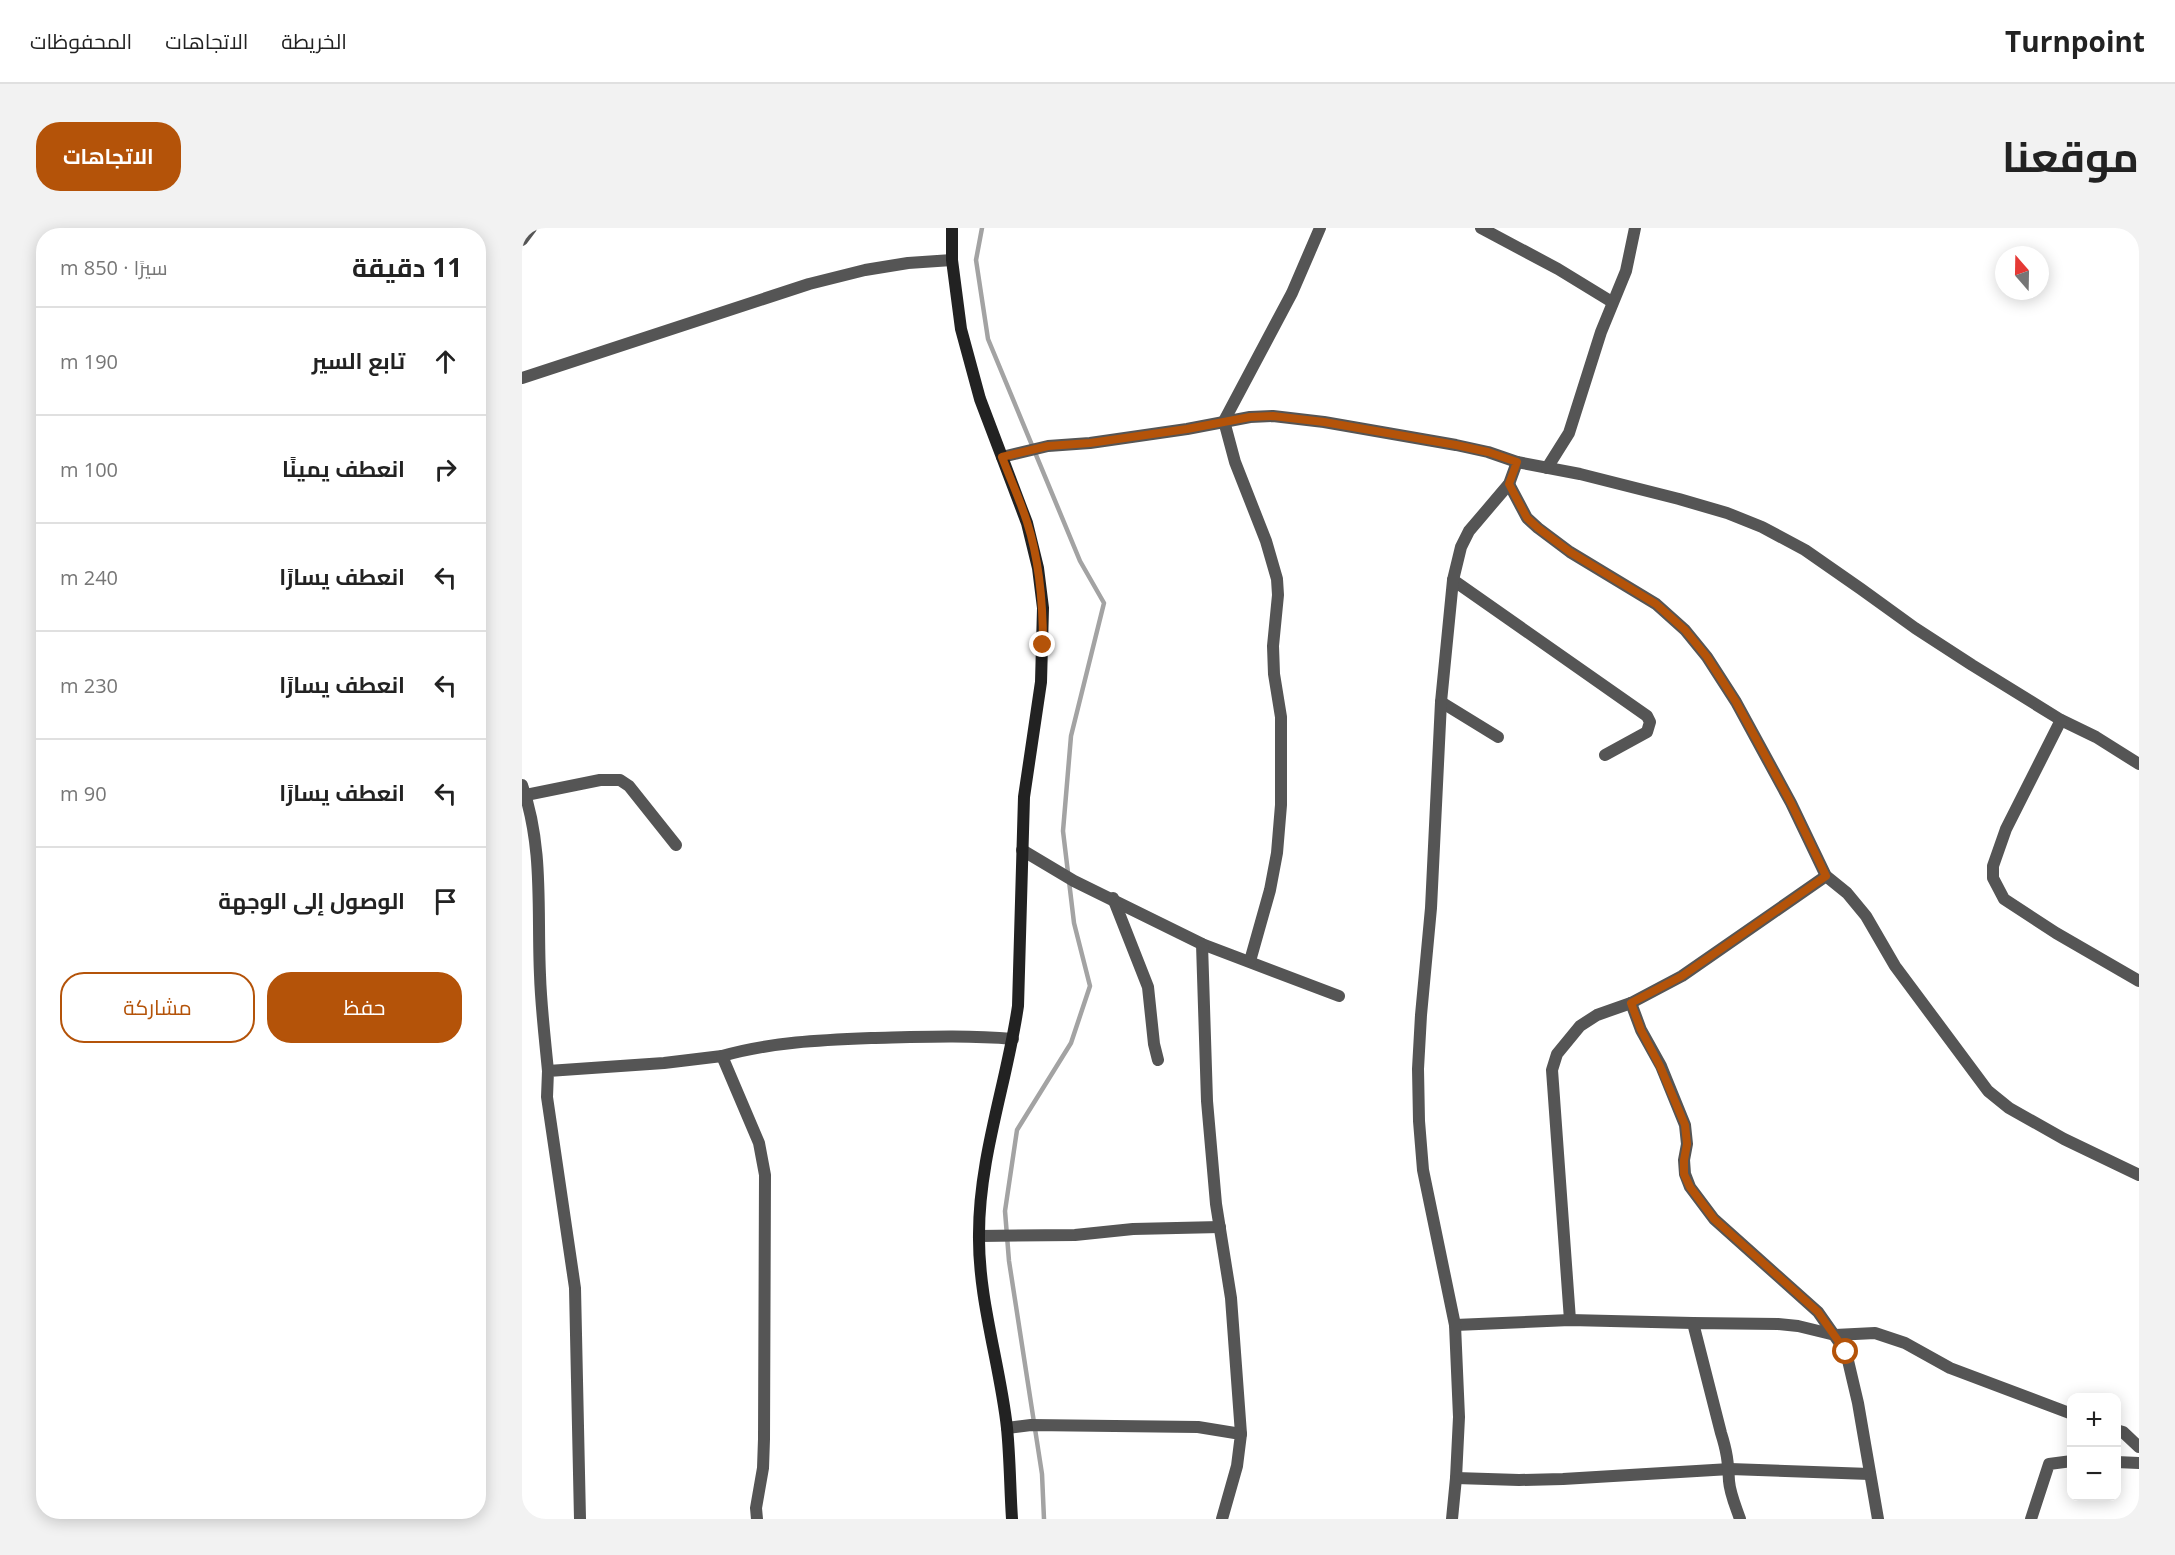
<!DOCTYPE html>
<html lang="ar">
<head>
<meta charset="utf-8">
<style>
  body { margin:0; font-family:"Open Sans",Cairo,sans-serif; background:#f2f2f2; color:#222; direction:rtl }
  .controls { position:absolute; right:18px; bottom:18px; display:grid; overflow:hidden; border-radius:12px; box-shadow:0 3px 15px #0003 }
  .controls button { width:54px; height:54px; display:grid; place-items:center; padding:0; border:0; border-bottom:2px solid #e0e0e0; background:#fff; color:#222; font:30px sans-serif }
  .compass { position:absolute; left:1473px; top:18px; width:54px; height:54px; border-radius:50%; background:#fff; box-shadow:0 3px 15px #0003; rotate:340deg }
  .stop { position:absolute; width:18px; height:18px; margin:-14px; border:4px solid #b45309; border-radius:50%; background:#fff }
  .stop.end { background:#b45309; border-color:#fff; box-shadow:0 2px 6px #0008 }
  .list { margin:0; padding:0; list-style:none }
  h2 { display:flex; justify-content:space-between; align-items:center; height:78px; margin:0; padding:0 24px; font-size:26px }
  h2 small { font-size:20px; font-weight:400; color:#767676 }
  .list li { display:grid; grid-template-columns:39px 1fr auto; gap:18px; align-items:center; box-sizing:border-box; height:108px; padding:0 24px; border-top:2px solid #e0e0e0 }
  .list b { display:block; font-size:22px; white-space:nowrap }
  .list em { font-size:20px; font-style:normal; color:#767676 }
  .actions { display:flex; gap:12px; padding:18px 24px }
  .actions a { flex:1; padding:14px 0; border:2px solid #b45309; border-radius:24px; text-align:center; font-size:21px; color:#b45309 }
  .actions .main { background:#b45309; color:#fff }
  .icon { flex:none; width:33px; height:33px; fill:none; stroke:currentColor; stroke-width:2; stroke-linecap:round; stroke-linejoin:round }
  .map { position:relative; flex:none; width:1617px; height:1291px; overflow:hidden; direction:ltr; border-radius:24px }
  header { display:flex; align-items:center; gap:36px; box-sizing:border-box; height:84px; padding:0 30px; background:#fff; border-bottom:2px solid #e0e0e0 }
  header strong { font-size:28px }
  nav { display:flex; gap:33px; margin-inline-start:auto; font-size:21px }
  .intro { display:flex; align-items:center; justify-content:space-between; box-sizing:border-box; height:144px; padding:0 36px }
  h1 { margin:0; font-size:42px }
  .button { padding:15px 27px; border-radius:24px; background:#b45309; color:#fff; font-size:21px; font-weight:700 }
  main { display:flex; gap:36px; padding:0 36px }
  aside { flex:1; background:#fff; border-radius:24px; box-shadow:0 3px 15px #0003 }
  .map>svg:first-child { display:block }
</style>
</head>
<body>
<header>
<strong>Turnpoint</strong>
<nav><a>الخريطة</a><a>الاتجاهات</a><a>المحفوظات</a></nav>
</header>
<div class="intro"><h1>موقعنا</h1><a class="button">الاتجاهات</a></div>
<main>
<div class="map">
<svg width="1617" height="1291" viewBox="0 0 1617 1291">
  <rect width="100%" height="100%" fill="#fff"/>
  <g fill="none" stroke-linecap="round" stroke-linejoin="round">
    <path stroke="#a3a3a3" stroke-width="4.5" d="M 460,0 L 454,32 L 466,111 L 558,333 L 582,375 L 549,508 L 541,603 L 552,695 L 568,758 L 549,815 L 495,902 L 483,983 L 487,1033 L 520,1246 L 522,1291"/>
    <g stroke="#555" stroke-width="12">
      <path d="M 959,0 L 1036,41 L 1090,74"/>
      <path d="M 0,12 L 9,0"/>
      <path d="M 0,150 L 287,56 L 343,42 L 386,35 L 430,32"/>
      <path d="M 480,229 L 526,218 L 568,215 L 665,201 L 728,189 L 751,188 L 802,194 L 934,217 L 966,224 L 995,234 L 1058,246 L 1157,271 L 1205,285 L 1240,299 L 1283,322 L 1339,361 L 1393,400 L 1450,437 L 1539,492 L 1574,509 L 1617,536"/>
      <path d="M 1025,240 L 1047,205 L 1079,104 L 1104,43 L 1113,0"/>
      <path d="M 987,256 L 1005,290 L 1016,300 L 1048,324 L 1134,376 L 1163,402 L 1185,429 L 1214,474 L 1269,575 L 1304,648 L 1325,665 L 1344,688 L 1373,738 L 1466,863 L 1487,880 L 1542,911 L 1617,947"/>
      <path d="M 931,352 L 1125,488 L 1128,494 L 1125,504 L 1083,527"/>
      <path d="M 919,474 L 976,509"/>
      <path d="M 1539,492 L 1484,601 L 1471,638 L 1471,650 L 1482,671 L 1534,705 L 1617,753"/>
      <path d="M 0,557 C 22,619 15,683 18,747 C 19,779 23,811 26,843"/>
      <path d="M 4,567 L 78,552 L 98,552 L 107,558 L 154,617"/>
      <path d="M 500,622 L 552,653 L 680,716 L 817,768"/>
      <path d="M 591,670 L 626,759 L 632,816 L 636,832"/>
      <path d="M 680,716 L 685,873 L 694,976 L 709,1070 L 719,1206"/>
      <path d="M 728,733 L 748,662 L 755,625 L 759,577 L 759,489 L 752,446 L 751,418 L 756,367 L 755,351 L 744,313 L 713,234 L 702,193 L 770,65 L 798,0"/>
      <path d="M 1109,775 L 1119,802 L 1139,838 L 1163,897 L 1165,916 L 1162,932 L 1163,946 L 1168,959 L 1192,991 L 1296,1084 L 1324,1124 L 1336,1175 L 1356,1291"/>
      <path d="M 457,1008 L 553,1007 L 611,1001 L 698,999"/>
      <path d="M 1048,1092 L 1030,842 L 1035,826 L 1058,798 L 1075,787 L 1109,775 L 1160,748 L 1304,648"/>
      <path d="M 933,1097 L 1048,1092 L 1171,1095"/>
      <path d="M 485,1200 L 509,1197 L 676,1199 L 719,1206 L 715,1238 L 700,1291"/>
      <path d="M 1594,1202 L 1601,1204 L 1617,1219"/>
      <path d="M 1594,1234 L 1617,1235"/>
      <path d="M 934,1250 L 997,1252 L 1041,1251 L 1208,1241 L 1348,1246"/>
      <path d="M 58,1291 L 53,1060 L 25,869 L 26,843 L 142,835 L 200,828"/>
      <path d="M 235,1291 L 234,1280 L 241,1240 L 242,1211 L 243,947 L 237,915 L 200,828 C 249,814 299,812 349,810 C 397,809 444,807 491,811"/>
      <path d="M 930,1291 L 934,1250 L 937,1189 L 933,1097 L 901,942 L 897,893 L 896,841 L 899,787 L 909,680 L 919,474 L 931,352 L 939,319 L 947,303 L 987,256 L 995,234"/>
      <path d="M 1218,1291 C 1214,1279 1208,1266 1207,1253 C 1206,1233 1205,1224 1199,1205 L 1171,1095 L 1256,1096 L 1276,1098 L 1313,1107 L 1353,1105 L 1383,1115 L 1428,1140 L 1550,1186"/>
      <path d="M 1509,1291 L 1527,1236 L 1550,1233"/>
    </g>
    <path stroke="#222" stroke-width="12" d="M 430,0 L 430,32 L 439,101 L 458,171 L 505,295 L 516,340 L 521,380 L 519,454 L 502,569 L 496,778 C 485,854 457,929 457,1006 C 456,1071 478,1136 485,1200 C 488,1230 488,1261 490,1291"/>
  </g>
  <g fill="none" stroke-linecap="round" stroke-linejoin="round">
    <path stroke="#b45309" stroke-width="8" d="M 521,417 C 521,376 518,334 505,294 C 498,272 488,250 480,229 L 526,218 L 568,215 L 665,201 L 728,189 L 751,188 L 802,194 L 934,217 L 966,224 L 995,234 L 987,256 L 1005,290 L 1016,300 L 1048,324 L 1134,376 L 1163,402 L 1185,429 L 1214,474 L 1269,575 L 1304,648 L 1160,748 L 1109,775 L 1119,802 L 1138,838 L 1163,897 L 1165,916 L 1162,932 L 1162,946 L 1168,959 L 1192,991 L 1296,1084 L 1324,1124"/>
  </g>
</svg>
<div class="controls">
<button>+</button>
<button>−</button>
</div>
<svg class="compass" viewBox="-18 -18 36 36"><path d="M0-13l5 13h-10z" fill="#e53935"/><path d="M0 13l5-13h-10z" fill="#767676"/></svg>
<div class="stop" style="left:1324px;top:1124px"></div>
<div class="stop end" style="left:521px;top:417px"></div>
</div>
<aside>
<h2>11 دقيقة<small>سيرًا · 850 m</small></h2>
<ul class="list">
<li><svg class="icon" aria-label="ahead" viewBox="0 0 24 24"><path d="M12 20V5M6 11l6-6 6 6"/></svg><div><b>تابع السير</b></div><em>190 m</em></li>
<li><svg class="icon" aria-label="right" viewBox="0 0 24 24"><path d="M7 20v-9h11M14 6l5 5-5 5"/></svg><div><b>انعطف يمينًا</b></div><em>100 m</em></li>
<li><svg class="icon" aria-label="left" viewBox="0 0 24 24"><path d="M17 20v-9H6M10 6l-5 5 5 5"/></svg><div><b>انعطف يسارًا</b></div><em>240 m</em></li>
<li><svg class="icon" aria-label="left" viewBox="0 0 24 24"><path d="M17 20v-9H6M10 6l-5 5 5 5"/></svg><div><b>انعطف يسارًا</b></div><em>230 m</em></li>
<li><svg class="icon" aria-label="left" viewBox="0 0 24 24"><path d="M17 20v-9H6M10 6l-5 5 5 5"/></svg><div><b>انعطف يسارًا</b></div><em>90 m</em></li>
<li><svg class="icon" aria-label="arrive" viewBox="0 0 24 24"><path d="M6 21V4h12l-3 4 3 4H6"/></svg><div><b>الوصول إلى الوجهة</b></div></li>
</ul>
<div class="actions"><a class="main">حفظ</a><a>مشاركة</a></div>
</aside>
</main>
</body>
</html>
